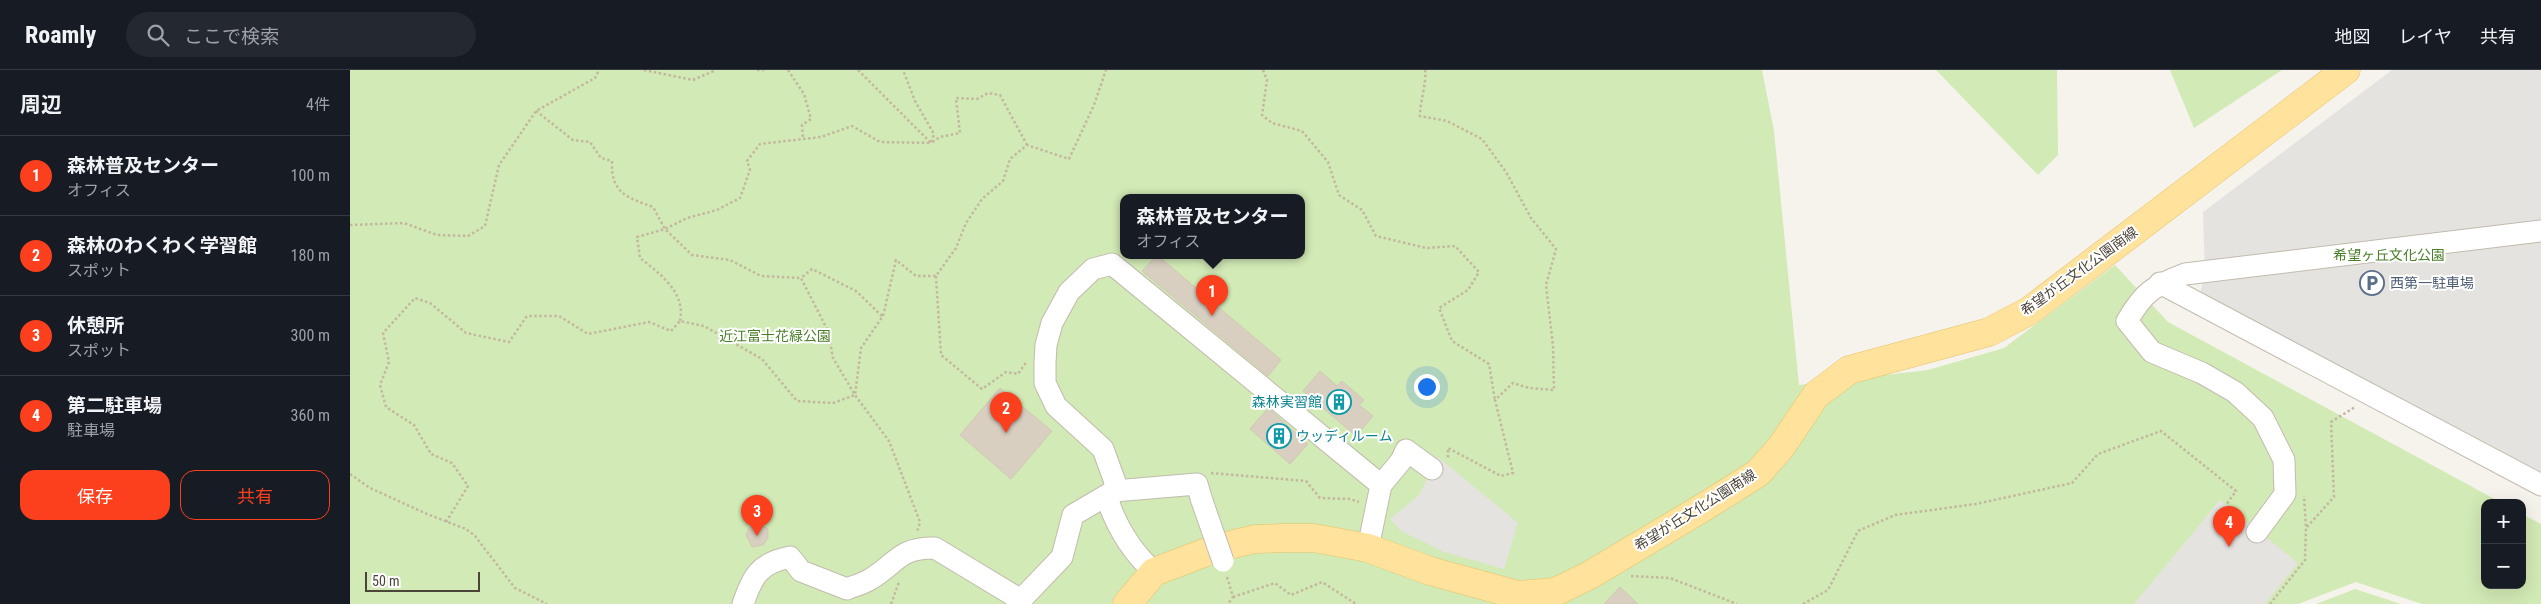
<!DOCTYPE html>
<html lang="ja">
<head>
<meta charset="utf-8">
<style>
  body { margin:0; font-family:"Roboto Condensed","Noto Sans JP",sans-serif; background:#242831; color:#f1f3f6 }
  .controls { position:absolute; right:15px; bottom:15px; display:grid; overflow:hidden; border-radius:10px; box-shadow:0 5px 20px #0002 }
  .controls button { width:45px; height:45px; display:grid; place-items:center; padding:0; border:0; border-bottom:1px solid #363941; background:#171b24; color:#f1f3f6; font:25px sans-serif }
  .scale { position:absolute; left:15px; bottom:12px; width:115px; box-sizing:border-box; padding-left:5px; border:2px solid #4b4439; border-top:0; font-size:14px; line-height:18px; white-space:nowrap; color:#4b4439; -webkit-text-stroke:4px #fff; paint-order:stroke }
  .you { position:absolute; left:1076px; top:316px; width:18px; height:18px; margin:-12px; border:4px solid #fff; border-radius:50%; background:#1a73e8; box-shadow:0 0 0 8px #1a73e833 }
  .badge { display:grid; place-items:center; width:32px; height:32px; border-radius:50%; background:#fc3f1d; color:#fff; font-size:16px; font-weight:700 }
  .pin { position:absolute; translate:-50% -41px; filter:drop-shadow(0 1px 2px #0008) }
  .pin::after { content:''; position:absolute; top:26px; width:18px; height:15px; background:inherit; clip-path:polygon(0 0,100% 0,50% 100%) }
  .popup { position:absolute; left:770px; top:124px; width:185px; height:65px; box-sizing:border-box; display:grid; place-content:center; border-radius:10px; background:#171b24; filter:drop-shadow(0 1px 4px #0005); font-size:16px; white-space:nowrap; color:#9ea1a6 }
  .popup b { font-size:19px; color:#f1f3f6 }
  .popup::after { content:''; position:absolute; left:50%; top:100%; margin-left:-10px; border:10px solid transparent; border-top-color:#171b24 }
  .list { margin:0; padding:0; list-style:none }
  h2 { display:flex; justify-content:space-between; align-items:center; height:65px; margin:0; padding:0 20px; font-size:21px }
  h2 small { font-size:16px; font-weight:400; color:#9ea1a6 }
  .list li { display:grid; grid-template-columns:32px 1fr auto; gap:15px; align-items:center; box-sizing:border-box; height:80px; padding:0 20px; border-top:1px solid #363941 }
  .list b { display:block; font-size:19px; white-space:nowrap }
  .list p { margin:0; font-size:16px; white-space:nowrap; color:#9ea1a6 }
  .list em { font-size:16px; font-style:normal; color:#9ea1a6 }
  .actions { display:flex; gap:10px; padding:15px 20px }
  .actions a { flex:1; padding:11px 0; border:1px solid #fc3f1d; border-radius:15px; text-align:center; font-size:18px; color:#fc3f1d }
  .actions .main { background:#fc3f1d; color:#fff }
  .icon { flex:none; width:28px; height:28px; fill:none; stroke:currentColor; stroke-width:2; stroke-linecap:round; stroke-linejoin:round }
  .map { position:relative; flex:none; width:2191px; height:534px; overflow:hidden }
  header { display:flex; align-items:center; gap:30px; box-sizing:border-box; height:70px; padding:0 25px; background:#171b24; border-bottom:1px solid #363941 }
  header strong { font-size:24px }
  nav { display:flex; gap:28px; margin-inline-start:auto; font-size:18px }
  .search { width:350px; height:45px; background:#242831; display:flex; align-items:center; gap:12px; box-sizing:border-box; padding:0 18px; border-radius:28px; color:#9ea1a6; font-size:19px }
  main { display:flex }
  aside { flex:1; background:#171b24 }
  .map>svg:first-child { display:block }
</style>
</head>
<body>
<header>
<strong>Roamly</strong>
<div class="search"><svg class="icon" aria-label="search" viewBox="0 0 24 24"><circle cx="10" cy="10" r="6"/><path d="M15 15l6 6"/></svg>ここで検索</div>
<nav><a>地図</a><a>レイヤ</a><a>共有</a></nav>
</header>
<main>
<aside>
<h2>周辺<small>4件</small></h2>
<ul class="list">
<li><span class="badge">1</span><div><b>森林普及センター</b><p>オフィス</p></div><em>100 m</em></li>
<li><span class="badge">2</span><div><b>森林のわくわく学習館</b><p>スポット</p></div><em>180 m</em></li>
<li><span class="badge">3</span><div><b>休憩所</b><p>スポット</p></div><em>300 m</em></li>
<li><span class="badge">4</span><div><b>第二駐車場</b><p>駐車場</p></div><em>360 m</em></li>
</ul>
<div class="actions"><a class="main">保存</a><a>共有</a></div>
</aside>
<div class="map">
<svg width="2191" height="534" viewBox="0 0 2191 534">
  <rect width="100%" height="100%" fill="#f6f3ec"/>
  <g fill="#d2eab5" fill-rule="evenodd">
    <path d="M 0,0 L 1412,0 L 1424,61 L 1449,315 L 1578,300 L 1654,278 L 1765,195 L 1818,252 L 2152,433 L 2135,433 L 2135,515 L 2172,515 L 2172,444 L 2191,454 L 2191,534 L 2072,534 L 2006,512 L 1948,534 L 0,534 ZM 773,127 L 951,127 L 951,185 L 773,185 Z"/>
    <path d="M 1586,0 L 1707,0 L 1708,85 L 1688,105 Z"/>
    <path d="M 1820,0 L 1932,0 L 1844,58 Z"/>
    <path d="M 2005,519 L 2051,534 L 1966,534 Z"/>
  </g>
  <g fill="#e5e3e0">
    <path d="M 2042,0 L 2191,0 L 2191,421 L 1850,224 L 1855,203 L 1853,142 Z"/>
    <path d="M 1088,387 L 1168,453 L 1154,499 L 1094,482 L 1051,461 L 1040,449 L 1069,425 Z"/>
    <path d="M 1870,430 L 1948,493 L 1915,534 L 1784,534 Z"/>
  </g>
  <g fill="#d8cfc1" stroke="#d3c7b4">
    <path d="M 807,185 L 931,290 L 918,306 L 792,201 Z"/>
    <path d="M 970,301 L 987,316 L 992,311 L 1014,330 L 1009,335 L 1023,346 L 1006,366 L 953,321 Z"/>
    <path d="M 650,318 L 702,361 L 661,409 L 610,365 Z"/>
    <path d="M 918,338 L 958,374 L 940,394 L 900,359 Z"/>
    <path d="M 410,454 L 418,459 L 418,468 L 413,475 L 402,477 L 396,465 L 399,458 Z"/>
    <path d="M 1270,517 L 1288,534 L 1254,534 Z"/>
  </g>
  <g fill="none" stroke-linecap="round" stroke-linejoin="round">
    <defs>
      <g id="minor">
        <path d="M 1810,213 L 2191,415"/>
        <path d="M 1031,415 L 1051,391 L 1056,380 L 1082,399"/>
        <path d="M 1907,462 L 1935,424 L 1934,390 L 1913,348 L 1885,322 L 1852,303 L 1802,282 L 1777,251 C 1794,222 1803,216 1835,204 L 2191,161"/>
        <path d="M 804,502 C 782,482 768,460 758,431 L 764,421 L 765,412 L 753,379 L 706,336 L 695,313 L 695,293 L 696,275 L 702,253 L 719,222 L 743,199 L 762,194 L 1031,415 L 1018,478"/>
        <path d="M 393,534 C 402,507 409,493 440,487 L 451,501 L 497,519 C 504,516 512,514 519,510 C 546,495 548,477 585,478 L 671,530"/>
        <path d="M 667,534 L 712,487 L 723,445 L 764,421 L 847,414 L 852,431"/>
      </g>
      <path id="major" d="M 777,534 L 804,502 L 867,478 L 905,469 L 933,468 L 964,468 L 1018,478 L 1080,501 L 1168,525 L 1205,522 L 1240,505 L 1354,437 L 1408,403 L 1431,377 L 1466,325 L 1499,300 L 1639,262 L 1679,241 L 1996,0"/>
    </defs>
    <use href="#minor" stroke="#c2bbae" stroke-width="23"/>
    <use href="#major" stroke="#e6c16a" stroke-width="29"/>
    <g stroke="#c4b79f" stroke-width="2.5" stroke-dasharray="2.5 2.5" stroke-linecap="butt">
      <path d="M 294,0 L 343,10 L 366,0"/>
      <path d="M 407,0 L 414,0"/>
      <path d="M 438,0 L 454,24 L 461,49 L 452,55 L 453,68"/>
      <path d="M 508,0 L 581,73 L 590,67 L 610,63 L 606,28 L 627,29 L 638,23 L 650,25 L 677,75"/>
      <path d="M 913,0 L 917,10 L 912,45 L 922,53 L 952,61 L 978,92 L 989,125 L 1012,140 L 1026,166 L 1076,178 L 1105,176 L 1129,202 L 1118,220 L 1089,238 L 1102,271 L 1139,294 L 1145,330"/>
      <path d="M 1075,0 C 1077,12 1070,31 1070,46 L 1097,51 L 1132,69 L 1156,102 L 1181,148 L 1206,179 L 1196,215 L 1203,276 L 1204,320 L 1179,318 L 1163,313 L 1145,330 L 1163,403 L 1151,406 L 1098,378 L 1098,389"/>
      <path d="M 186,41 L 223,70 L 240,72 L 251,88 L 262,91 C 261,123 276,127 303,137 L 315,159 L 342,185 L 380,190 L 411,206 L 451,208"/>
      <path d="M 0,155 L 54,153 L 87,165 L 118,166 L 135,156 L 149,95 L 186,41 L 245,8 L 249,0"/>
      <path d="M 586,206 L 591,285 L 632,319 L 656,302 L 668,304 L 677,291"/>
      <path d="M 532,246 L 506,221 L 462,199 L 451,208 L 478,261 L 483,288 L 505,325 L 539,371 L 570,452 L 567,462"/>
      <path d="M 330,251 C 336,222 310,204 290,188 L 287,167 L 315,159 L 337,148 L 367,140 L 390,128 L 400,100 L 397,91 L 410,74 L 471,67 L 502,56 L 530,72 L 581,73 L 584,64 L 565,31 L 553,0"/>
      <path d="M 861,403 L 956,411 L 970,428 L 1000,429 L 1009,432"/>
      <path d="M 0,404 L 20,418 L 77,444 L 116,459 L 125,466 L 165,518 L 197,534"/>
      <path d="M 96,452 L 118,416 L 102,393 L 81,384 L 64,355 L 36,337 L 30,315 L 39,292 L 33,263 L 65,228 L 80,233 L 116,263 L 159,272 L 177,246 L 209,246 L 238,264 L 299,252 L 321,261 L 330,251 L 354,256 L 412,289 L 447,331 L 483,333 L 505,325 L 511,278 L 533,246 L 546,190 L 566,206 L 586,206 L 606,178 L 616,153 L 632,129 L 653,111 L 660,89 L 677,75 L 719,89 L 744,35 L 756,0"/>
      <path d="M 1957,457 L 1984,427 L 1981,352 L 2005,337"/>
      <path d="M 1281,506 L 1320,508 L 1387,534"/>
      <path d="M 877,507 L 883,527 L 878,534"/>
      <path d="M 883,527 L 925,513 L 941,525 L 972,512 L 1006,534"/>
      <path d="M 541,534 L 549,512"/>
      <path d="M 1453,534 L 1478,520 L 1508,461 L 1545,445 L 1626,434 L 1722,413 L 1748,384 L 1811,361 L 1886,421 L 1876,435"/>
      <path d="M 1920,534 L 1955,490 L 1956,457 L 1954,426"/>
    </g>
    <use href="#minor" stroke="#fff" stroke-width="21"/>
    <use href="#major" stroke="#ffe39c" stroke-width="28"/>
    <defs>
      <path id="minor-bridge" d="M 852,431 L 873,491"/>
    </defs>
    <use href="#minor-bridge" stroke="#c2bbae" stroke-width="23" stroke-linecap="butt"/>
    <use href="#minor-bridge" stroke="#fff" stroke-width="21"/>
  </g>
  <defs>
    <symbol id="parking-ring" viewBox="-11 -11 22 22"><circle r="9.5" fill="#fff" stroke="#5c6f8a" stroke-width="1.5"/><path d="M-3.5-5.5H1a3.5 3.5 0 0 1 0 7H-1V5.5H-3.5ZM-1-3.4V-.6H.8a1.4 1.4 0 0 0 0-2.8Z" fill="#5c6f8a"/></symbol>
    <symbol id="building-ring" viewBox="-11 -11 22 22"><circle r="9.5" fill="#fff" stroke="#0f9aa8" stroke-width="1.5"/><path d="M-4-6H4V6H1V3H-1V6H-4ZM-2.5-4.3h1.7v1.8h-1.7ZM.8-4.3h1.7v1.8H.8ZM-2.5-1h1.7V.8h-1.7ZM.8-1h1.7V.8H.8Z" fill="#0f9aa8"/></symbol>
  </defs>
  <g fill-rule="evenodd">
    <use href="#parking-ring" x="2008" y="199" width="28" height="28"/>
    <use href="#building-ring" x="975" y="318" width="28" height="28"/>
    <use href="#building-ring" x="915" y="352" width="28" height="28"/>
  </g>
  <g text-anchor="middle" stroke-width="4" stroke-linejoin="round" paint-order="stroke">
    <g font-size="14" fill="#4a7f2a" stroke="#fff">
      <text x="2039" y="190">希望ヶ丘文化公園</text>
      <text x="425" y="271">近江富士花緑公園</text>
    </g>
    <g font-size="14" fill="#4b4439" stroke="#fff">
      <text transform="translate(1729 201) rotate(-36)" y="5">希望が丘文化公園南線</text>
      <text transform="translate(1345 440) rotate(-32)" y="5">希望が丘文化公園南線</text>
    </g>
    <g font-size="14" fill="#4e5e75" stroke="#fff" text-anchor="start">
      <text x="2040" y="218">西第一駐車場</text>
    </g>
    <g font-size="14" fill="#0d838f" stroke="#fff" text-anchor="end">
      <text x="972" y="337">森林実習館</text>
      <text x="946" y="371" text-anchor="start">ウッディルーム</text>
    </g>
  </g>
</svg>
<div class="controls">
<button>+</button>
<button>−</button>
</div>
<div class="scale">50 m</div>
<div class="you"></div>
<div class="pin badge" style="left:862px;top:246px">1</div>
<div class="popup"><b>森林普及センター</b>オフィス</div>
<div class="pin badge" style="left:656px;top:363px">2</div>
<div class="pin badge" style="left:407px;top:466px">3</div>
<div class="pin badge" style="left:1879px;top:477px">4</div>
</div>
</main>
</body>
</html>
